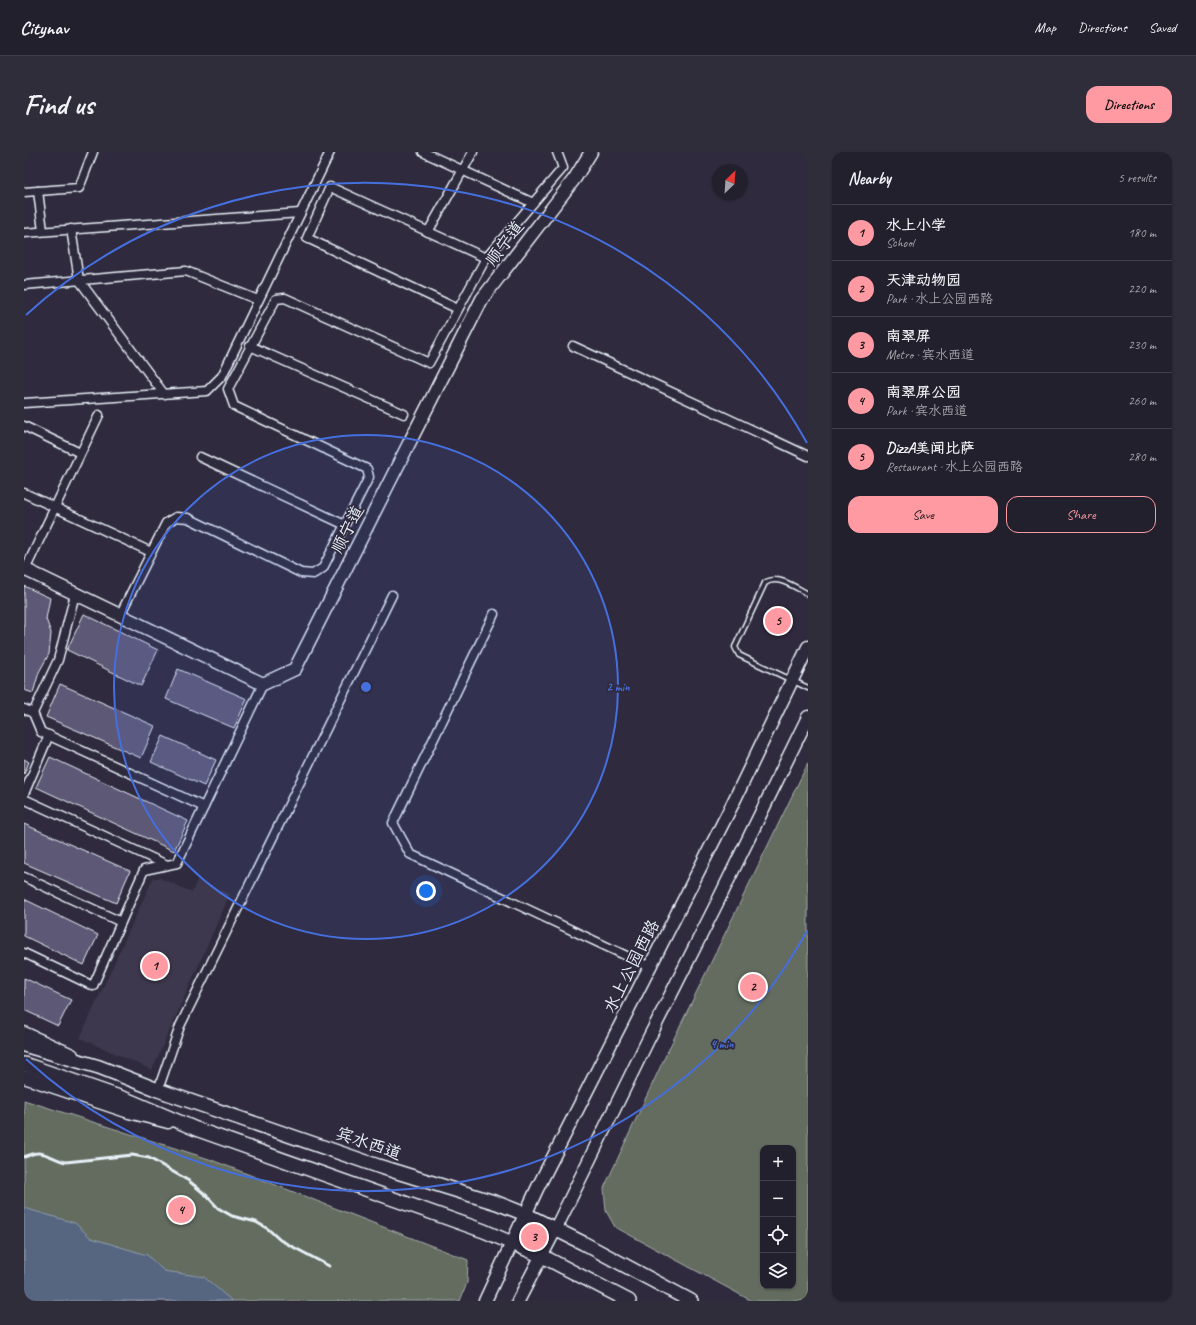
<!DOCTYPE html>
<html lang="en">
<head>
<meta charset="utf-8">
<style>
  body { margin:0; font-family:Caveat,"LXGW WenKai TC",sans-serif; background:#2f2d3a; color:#f1f3f6 }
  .controls { position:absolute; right:12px; bottom:12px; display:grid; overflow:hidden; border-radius:8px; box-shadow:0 1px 3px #0004 }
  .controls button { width:36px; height:36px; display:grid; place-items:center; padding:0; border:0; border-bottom:1px solid #403e4a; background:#23202e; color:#f1f3f6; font:20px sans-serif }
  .compass { position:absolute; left:688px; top:12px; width:36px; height:36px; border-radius:50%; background:#23202e; box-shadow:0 1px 3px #0004; rotate:25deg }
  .you { position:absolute; left:402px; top:739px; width:14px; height:14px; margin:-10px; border:3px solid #fff; border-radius:50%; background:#1a73e8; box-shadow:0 0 0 6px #1a73e833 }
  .badge { display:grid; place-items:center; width:26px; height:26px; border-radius:50%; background:#ff9aa2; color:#111; font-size:13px; font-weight:700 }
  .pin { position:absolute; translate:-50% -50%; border:2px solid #fff; box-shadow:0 1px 4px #0006 }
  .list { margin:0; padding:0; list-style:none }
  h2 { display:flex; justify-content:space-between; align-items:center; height:52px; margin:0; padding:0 16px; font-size:17px }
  h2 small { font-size:13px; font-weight:400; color:#a3a3aa }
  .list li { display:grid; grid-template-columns:26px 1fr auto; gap:12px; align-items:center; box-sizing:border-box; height:56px; padding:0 16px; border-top:1px solid #403e4a }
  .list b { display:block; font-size:15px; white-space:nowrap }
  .list p { margin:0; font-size:13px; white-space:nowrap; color:#a3a3aa }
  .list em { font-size:13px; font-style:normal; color:#a3a3aa }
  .actions { display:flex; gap:8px; padding:12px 16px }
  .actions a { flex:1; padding:9px 0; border:1px solid #ff9aa2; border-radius:12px; text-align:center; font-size:14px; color:#ff9aa2 }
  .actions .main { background:#ff9aa2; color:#111 }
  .icon { flex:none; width:22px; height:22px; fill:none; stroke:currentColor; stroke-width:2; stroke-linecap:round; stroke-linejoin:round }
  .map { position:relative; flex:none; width:784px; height:1149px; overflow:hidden; border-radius:12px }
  header { display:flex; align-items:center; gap:24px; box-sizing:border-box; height:56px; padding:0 20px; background:#23202e; border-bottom:1px solid #403e4a }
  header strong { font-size:19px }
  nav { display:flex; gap:22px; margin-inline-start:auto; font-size:14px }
  .intro { display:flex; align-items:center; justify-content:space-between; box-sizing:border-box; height:96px; padding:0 24px }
  h1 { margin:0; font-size:28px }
  .button { padding:10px 18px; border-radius:12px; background:#ff9aa2; color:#111; font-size:14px; font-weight:700 }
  main { display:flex; gap:24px; padding:0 24px }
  aside { flex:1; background:#23202e; border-radius:12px; box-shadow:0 1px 3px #0004 }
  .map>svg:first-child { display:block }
</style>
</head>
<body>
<header>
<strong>Citynav</strong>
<nav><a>Map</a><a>Directions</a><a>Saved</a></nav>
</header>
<div class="intro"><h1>Find us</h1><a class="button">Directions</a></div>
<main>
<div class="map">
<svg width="784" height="1149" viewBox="0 0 784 1149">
  <rect width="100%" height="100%" fill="#2f2a3d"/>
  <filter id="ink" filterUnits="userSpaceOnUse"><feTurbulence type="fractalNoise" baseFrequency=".025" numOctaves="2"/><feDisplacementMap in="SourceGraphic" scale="8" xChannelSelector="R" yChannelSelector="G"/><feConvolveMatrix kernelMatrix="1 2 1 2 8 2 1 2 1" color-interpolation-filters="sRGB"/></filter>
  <g filter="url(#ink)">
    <path fill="#3d384e" d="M 129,726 L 136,726 L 168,740 L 173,728 L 206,742 L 128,918 L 56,886 Z"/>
    <g fill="#646c5f" stroke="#a6aeac" fill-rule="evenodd">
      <path d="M 784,611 L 784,1149 L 728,1149 L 591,1075 L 582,1059 L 580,1036 L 639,909 ZM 739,996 L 769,996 L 769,1134 L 739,1134 Z"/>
      <path d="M 0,948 L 185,1007 L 444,1108 L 443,1131 L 436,1149 L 0,1149 Z"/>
    </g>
    <path fill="#566580" stroke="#909db0" d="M 0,1056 L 51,1071 L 67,1086 L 123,1103 L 140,1119 L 180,1125 L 208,1149 L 0,1149 Z"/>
    <g fill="#5d5976" stroke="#e8f1f8">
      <path d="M 0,434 L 26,446 L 22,467 L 27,481 L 25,502 L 15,520 L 9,541 L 0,538 Z"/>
      <path d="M 60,462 L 134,498 L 117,534 L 43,498 Z"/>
      <path d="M 154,517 L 223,547 L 210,576 L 142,547 Z"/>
      <path d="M 36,532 L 131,574 L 117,606 L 22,565 Z"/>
      <path d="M 139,584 L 192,608 L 180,634 L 127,610 Z"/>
      <path d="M 26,605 L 164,669 L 150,699 L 12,635 Z"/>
      <path d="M 0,607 L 5,610 L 0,622 Z"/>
      <path d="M 0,672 L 106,719 L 92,751 L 0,711 Z"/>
      <path d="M 0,747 L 74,783 L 60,813 L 0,784 Z"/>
      <path d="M 0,826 L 47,848 L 34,874 L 0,858 Z"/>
    </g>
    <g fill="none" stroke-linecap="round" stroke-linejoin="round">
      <defs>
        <path id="lane" d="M 784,442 C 772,436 754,422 741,431 L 711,495 L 715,503 L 784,536"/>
        <g id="street">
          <path d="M 399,0 L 509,51"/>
          <path d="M 14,39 L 19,79"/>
          <path d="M 0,40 L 55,36 L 69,0"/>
          <path d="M 47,77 L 55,128 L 140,242"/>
          <path d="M 404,80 L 449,0"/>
          <path d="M 0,81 L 276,61"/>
          <path d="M 0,133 L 162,119 L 234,148"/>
          <path d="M 434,157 L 283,86 L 306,35 L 462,106"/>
          <path d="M 226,194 L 380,262"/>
          <path d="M 549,194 L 784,304"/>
          <path d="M 0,251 L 183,239 L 198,224 L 306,0"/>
          <path d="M 0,274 L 56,301"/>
          <path d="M 176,305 L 321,373"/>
          <path d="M 0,341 L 127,400"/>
          <path d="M 1,418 L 75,263"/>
          <path d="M 470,462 L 369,671 L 386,702 L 626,815"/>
          <path d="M 96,463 L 142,371 L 152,365 L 164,366 L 277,421 L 289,422 L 299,416 L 345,325 L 343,317 L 210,254 L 204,237 L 252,147 L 261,146 L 405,211 L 462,106 L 539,16 L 533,0"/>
          <path d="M 0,557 L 9,561 L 34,508 L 51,442"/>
          <path d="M 9,561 L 17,580 L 180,655"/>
          <path d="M 0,642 L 25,583"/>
          <path d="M 0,647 L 143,713"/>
          <path d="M 0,725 L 97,770"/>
          <path d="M 0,801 L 69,834 L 120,718 L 153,711 L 239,532"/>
          <path d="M 134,938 L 156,874 L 368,443"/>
        </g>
        <g id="secondary">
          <path d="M 0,417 L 239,532 L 271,517 L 458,147 L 551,26 L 567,0"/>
          <path d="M 0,881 L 48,903"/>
          <path d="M 0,925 L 105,960 L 144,970"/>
          <path d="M 461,1149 L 513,1037 L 708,653 L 784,495"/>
          <path d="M 494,1149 L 531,1078 L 624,888 L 691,755 L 784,565"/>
        </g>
        <g id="primary">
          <path d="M 0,893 L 75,915 L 134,938 L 354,1014 L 473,1051 L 501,1062 L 559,1091 L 667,1149"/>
          <path d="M 0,912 L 104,948 L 172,977 L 460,1079 L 518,1104 L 605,1149"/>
        </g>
      </defs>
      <use href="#lane" stroke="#e8f1f8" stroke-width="7"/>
      <use href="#street" stroke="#e8f1f8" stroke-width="11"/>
      <use href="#secondary" stroke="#e8f1f8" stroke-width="15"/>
      <use href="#primary" stroke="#e8f1f8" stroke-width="16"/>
      <use href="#lane" stroke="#2f2a3d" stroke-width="4"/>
      <use href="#street" stroke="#2f2a3d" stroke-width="8"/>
      <use href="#secondary" stroke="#2f2a3d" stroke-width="12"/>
      <use href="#primary" stroke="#2f2a3d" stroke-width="13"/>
      <path stroke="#e8f1f8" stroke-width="3" d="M 0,1005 C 4,1004 9,1001 13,1001 C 23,1000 32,1009 42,1010 L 108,1003 L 125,1006 L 165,1029 L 182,1043 L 194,1056 L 208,1064 L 232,1070 L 244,1077 L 256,1088 L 305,1114"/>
    </g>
  </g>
  <circle cx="342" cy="535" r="252" fill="#466fde" fill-opacity=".12"/>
  <g fill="none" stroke="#466fde" stroke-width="2">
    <circle cx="342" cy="535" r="252"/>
    <path d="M783 779A504 504 0 0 1 2 907M2 163A504 504 0 0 1 783 291"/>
  </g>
  <g text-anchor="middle" stroke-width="3.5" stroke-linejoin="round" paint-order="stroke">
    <g font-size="17" fill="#e8f1f8" stroke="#2f2a3d">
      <text transform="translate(480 91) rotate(-53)" y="6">顺宁道</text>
      <text transform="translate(323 377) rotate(-63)" y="6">顺宁道</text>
      <text transform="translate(607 814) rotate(-63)" y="6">水上公园西路</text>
      <text transform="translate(345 991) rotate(19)" y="6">宾水西道</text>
    </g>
  </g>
  <circle cx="342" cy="535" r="6" fill="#466fde" stroke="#2f2a3d" stroke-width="2"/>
  <g font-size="12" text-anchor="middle" font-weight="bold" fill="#466fde" stroke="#2f2a3d" stroke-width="3.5" stroke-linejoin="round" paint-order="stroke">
    <text x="594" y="539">2 min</text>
    <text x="698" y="896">4 min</text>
  </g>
</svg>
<div class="controls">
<button>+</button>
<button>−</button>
<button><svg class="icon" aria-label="locate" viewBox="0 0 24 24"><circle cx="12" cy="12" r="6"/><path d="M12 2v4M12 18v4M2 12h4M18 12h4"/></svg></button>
<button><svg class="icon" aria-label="layers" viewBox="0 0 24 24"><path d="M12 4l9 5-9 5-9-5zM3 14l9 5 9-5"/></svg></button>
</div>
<svg class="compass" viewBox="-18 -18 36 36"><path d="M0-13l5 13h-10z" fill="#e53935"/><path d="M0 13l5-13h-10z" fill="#a3a3aa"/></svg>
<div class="you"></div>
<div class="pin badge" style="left:131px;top:814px">1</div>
<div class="pin badge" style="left:729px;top:835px">2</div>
<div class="pin badge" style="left:510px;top:1085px">3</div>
<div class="pin badge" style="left:157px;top:1058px">4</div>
<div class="pin badge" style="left:754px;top:469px">5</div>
</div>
<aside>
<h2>Nearby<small>5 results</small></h2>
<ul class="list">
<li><span class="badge">1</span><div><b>水上小学</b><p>School</p></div><em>180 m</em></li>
<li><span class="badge">2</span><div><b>天津动物园</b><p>Park · 水上公园西路</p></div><em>220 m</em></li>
<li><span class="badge">3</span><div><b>南翠屏</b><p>Metro · 宾水西道</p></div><em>230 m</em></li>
<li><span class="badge">4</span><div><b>南翠屏公园</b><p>Park · 宾水西道</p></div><em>260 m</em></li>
<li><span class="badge">5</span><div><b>DizzA美闻比萨</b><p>Restaurant · 水上公园西路</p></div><em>280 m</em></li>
</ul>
<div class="actions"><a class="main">Save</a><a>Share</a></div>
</aside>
</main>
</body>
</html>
